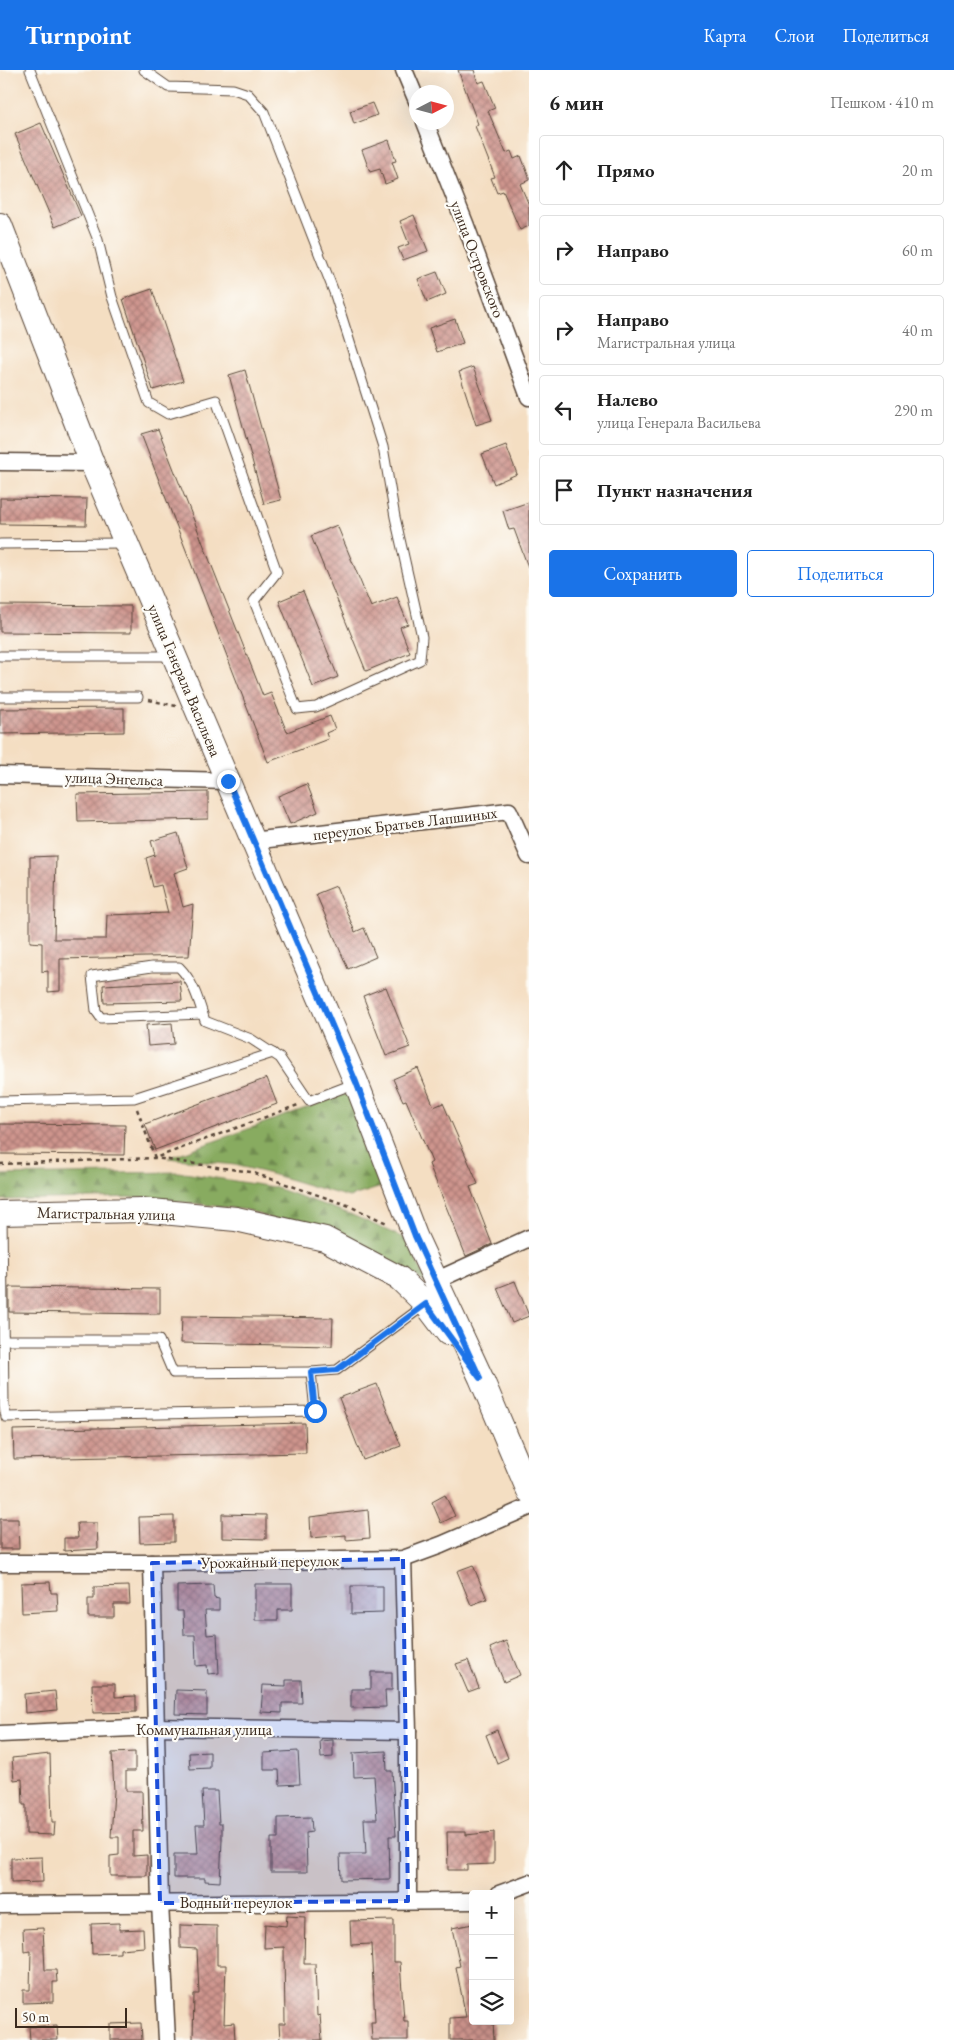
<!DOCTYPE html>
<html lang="ru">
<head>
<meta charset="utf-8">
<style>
  body { margin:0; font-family:"EB Garamond",serif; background:#f2f2f2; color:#222 }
  .controls { position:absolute; right:15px; bottom:15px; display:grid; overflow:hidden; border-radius:5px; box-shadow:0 5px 20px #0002 }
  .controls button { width:45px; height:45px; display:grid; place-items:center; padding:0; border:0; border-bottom:1px solid #e0e0e0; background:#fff; color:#222; font:25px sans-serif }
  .compass { position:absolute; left:409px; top:15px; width:45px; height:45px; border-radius:50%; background:#fff; box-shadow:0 5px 20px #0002; rotate:84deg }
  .scale { position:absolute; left:15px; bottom:12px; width:112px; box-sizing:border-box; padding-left:5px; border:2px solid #3b2a1e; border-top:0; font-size:14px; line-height:18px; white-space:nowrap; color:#3b2a1e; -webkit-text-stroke:4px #fdfcf7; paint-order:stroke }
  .stop { position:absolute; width:15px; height:15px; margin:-11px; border:4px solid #1a73e8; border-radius:50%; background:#fff }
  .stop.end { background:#1a73e8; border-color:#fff; box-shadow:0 1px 5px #0008 }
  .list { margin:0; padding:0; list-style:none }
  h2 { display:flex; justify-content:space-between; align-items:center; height:65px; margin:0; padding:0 20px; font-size:21px }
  h2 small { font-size:16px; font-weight:400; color:#767676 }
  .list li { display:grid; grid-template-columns:32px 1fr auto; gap:15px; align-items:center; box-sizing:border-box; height:70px; margin:0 10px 10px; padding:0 10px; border:1px solid #e0e0e0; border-radius:5px }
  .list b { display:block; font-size:19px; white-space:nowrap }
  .list p { margin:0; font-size:16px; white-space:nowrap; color:#767676 }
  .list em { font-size:16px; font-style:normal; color:#767676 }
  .actions { display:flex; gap:10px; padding:15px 20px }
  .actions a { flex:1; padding:11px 0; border:1px solid #1a73e8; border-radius:5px; text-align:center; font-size:18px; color:#1a73e8 }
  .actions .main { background:#1a73e8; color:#fff }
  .icon { flex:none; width:28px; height:28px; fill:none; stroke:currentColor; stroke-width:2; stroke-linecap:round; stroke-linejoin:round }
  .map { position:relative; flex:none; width:529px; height:1970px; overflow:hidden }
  header { display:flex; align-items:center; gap:30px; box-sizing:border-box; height:70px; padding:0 25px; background:#1a73e8; color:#fff }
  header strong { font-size:24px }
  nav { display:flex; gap:28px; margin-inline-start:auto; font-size:18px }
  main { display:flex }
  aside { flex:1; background:#fff }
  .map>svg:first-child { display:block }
</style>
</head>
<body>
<header>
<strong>Turnpoint</strong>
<nav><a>Карта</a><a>Слои</a><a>Поделиться</a></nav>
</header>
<main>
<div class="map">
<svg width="529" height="1970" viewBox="0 0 529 1970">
  <defs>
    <pattern id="forest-firs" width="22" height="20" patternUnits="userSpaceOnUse" patternTransform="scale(1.25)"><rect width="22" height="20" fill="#88ab60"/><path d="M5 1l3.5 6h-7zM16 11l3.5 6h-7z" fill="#708b4f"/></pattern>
    <pattern id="building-cross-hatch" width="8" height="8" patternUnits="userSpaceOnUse" patternTransform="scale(1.25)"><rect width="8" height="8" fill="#ce948d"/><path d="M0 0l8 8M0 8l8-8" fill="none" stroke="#a87973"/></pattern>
  </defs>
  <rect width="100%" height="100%" fill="#fdfcf7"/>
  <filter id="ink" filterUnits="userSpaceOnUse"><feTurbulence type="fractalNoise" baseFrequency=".02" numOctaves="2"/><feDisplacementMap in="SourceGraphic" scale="10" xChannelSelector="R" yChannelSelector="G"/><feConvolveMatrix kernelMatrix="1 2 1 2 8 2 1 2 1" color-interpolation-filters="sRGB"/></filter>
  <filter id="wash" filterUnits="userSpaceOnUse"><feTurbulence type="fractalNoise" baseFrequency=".0096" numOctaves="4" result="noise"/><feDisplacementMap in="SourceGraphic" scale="20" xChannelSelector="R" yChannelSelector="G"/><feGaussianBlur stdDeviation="1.12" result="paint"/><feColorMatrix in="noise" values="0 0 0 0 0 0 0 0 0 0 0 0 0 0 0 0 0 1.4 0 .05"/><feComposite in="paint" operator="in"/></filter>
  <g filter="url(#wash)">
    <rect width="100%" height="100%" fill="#f4dec2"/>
    <g fill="url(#forest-firs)" stroke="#626a3f">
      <path d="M 350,1022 L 388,1115 L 349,1127 L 271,1104 L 235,1095 L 168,1088 Z"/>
      <path d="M 178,1102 L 273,1117 L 350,1144 L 406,1169 L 428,1215 L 408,1201 L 248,1140 L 140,1127 L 0,1130 L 0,1105 Z"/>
    </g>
    <g id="blocks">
      <g fill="url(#building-cross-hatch)">
        <path d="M 458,0 L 474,0 L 478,13 L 484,11 L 495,38 L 488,41 L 506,83 L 511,81 L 514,89 L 521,86 L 529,107 L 529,110 L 520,114 L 529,135 L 529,156 L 520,160 L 503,121 L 497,123 L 491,108 L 495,107 L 475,56 L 478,54 Z"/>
        <path d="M 372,33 L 377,45 L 354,54 L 350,41 Z"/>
        <path d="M 41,53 L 81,146 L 55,157 L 15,64 Z"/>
        <path d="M 389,70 L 396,91 L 392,92 L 398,109 L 385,114 L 380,99 L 370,102 L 362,80 Z"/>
        <path d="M 414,145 L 428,181 L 403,190 L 398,178 L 409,174 L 400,151 Z"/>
        <path d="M 437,202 L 446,224 L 427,232 L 418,209 Z"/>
        <path d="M 152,219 L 183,311 L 153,320 L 123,229 Z"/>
        <path d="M 455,249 L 463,273 L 437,282 L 429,258 Z"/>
        <path d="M 473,297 L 492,350 L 476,355 L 459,302 Z"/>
        <path d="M 245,300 L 281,430 L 264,434 L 229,305 Z"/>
        <path d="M 158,359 L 263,626 L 271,623 L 287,662 L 330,646 L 335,659 L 326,663 L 328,669 L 268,692 L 141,364 Z"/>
        <path d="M 506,375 L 517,404 L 494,414 L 482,384 Z"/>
        <path d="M 0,428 L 87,429 L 86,455 L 0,454 Z"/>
        <path d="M 529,432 L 529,497 L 528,497 L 514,459 L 509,460 L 503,441 Z"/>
        <path d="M 337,455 L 371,537 L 397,527 L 408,554 L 400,557 L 410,583 L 366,601 L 311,466 Z"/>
        <path d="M 303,521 L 338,607 L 313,617 L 279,531 Z"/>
        <path d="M 0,535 L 131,536 L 131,563 L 0,562 Z"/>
        <path d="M 124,638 L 124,662 L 0,664 L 0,639 Z"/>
        <path d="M 307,714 L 318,742 L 290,754 L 278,726 Z"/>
        <path d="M 208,722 L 208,749 L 78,752 L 77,724 Z"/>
        <path d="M 178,763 L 188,798 L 174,803 L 183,837 L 193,834 L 189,886 L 60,889 L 60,921 L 48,922 L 48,901 L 42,902 L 42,873 L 30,872 L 30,787 L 56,786 L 54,869 L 106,869 L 107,845 L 168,843 L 161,815 L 153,817 L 146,788 L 155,785 L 151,771 Z"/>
        <path d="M 336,816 L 355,862 L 364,858 L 376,887 L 348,899 L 316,824 Z"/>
        <path d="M 180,911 L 182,931 L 104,933 L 103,915 Z"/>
        <path d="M 386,917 L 410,977 L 386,986 L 363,926 Z"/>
        <path d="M 172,953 L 174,974 L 148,976 L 146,955 Z"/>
        <path d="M 418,998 L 434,1037 L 443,1033 L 478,1114 L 470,1117 L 492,1174 L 466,1186 L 429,1094 L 432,1092 L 406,1030 L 403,1031 L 393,1009 Z"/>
        <path d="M 267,1008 L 277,1034 L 155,1080 L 145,1054 Z"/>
        <path d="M 0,1054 L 125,1055 L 124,1085 L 0,1084 Z"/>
        <path d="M 515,1211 L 529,1246 L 512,1253 L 497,1218 Z"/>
        <path d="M 9,1217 L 160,1219 L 160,1244 L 9,1242 Z"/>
        <path d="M 182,1246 L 333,1248 L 332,1276 L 181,1273 Z"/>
        <path d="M 377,1314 L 401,1376 L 363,1390 L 339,1328 Z"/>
        <path d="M 305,1353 L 306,1383 L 14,1389 L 13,1360 Z"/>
        <path d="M 445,1425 L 455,1446 L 441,1453 L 432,1432 Z"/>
        <path d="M 368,1440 L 370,1468 L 346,1470 L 346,1465 L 311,1468 L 310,1447 Z"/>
        <path d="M 222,1444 L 266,1445 L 266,1469 L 222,1468 Z"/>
        <path d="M 174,1446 L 174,1472 L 140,1473 L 139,1447 Z"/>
        <path d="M 0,1449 L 18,1449 L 19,1479 L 0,1479 Z"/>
        <path d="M 77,1453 L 97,1453 L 98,1479 L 64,1481 L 64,1468 L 78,1468 Z"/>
        <path d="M 473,1495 L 487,1529 L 471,1535 L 457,1501 Z"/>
        <path d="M 50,1512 L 51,1523 L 57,1523 L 58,1541 L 22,1543 L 21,1513 Z"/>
        <path d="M 255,1514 L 292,1514 L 292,1540 L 278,1540 L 278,1550 L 255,1550 Z"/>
        <path d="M 213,1515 L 214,1528 L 219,1529 L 219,1540 L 205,1540 L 207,1565 L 217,1564 L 219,1603 L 208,1604 L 207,1595 L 196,1596 L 195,1565 L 184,1565 L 183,1541 L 177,1541 L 177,1516 Z"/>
        <path d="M 129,1516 L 130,1534 L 114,1534 L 114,1547 L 88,1547 L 88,1529 L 94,1529 L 94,1517 Z"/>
        <path d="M 351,1516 L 383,1516 L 383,1543 L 351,1544 Z"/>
        <path d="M 506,1571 L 520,1605 L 504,1612 L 490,1578 Z"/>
        <path d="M 468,1590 L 479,1618 L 468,1622 L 456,1594 Z"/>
        <path d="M 371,1602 L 392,1602 L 392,1620 L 385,1620 L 386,1637 L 351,1638 L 351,1619 L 371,1619 Z"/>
        <path d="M 286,1610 L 301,1610 L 302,1633 L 282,1633 L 282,1643 L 261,1642 L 263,1615 L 286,1616 Z"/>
        <path d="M 92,1614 L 115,1614 L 115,1627 L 136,1626 L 136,1642 L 93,1643 Z"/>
        <path d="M 176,1620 L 207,1621 L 207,1645 L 175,1644 Z"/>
        <path d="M 55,1621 L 57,1640 L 25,1643 L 24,1624 Z"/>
        <path d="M 497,1660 L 508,1688 L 497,1693 L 486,1665 Z"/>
        <path d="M 333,1670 L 333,1687 L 321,1688 L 320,1671 Z"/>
        <path d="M 298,1681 L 300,1714 L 280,1715 L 279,1700 L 264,1700 L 264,1683 Z"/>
        <path d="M 386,1681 L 387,1701 L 392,1701 L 396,1766 L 389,1766 L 390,1809 L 341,1810 L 340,1784 L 366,1784 L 364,1749 L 377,1749 L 374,1706 L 354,1707 L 353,1683 Z"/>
        <path d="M 135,1682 L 135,1701 L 126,1701 L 126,1721 L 142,1721 L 143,1761 L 133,1761 L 133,1786 L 147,1785 L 147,1806 L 110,1806 L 110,1786 L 119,1785 L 119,1767 L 111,1767 L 114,1721 L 112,1683 Z"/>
        <path d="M 210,1682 L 210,1698 L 190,1699 L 189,1683 Z"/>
        <path d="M 50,1684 L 52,1752 L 55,1752 L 54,1765 L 26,1764 L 26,1735 L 23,1735 L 22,1709 L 14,1710 L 12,1688 Z"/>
        <path d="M 202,1721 L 217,1721 L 219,1754 L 222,1754 L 222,1770 L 220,1812 L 205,1811 L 205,1808 L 174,1808 L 174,1784 L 198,1784 L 196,1755 L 204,1755 Z"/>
        <path d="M 311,1747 L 312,1762 L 306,1763 L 307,1802 L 271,1802 L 271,1768 L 278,1768 L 278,1748 Z"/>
        <path d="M 447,1762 L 466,1762 L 466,1765 L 494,1762 L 494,1794 L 467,1795 L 467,1800 L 448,1800 Z"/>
        <path d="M 42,1787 L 43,1812 L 11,1813 L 11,1788 Z"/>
        <path d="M 287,1846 L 305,1847 L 304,1894 L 315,1894 L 317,1946 L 320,1945 L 322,1970 L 280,1970 L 279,1954 L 285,1954 L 284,1877 L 264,1878 L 265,1854 L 286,1856 Z"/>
        <path d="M 394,1850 L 394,1892 L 400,1892 L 404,1951 L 408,1951 L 408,1970 L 372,1970 L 371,1952 L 375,1952 L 371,1874 L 351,1875 L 350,1851 Z"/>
        <path d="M 119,1853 L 119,1860 L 143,1859 L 144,1877 L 120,1879 L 120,1883 L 92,1884 L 91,1854 Z"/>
        <path d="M 473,1854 L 473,1951 L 493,1951 L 494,1970 L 450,1970 L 450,1948 L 466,1947 L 456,1897 L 460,1896 L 452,1858 Z"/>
        <path d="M 180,1855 L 217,1856 L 217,1895 L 226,1895 L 224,1954 L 234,1953 L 235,1970 L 193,1970 L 194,1924 L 199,1924 L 197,1879 L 180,1878 Z"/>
        <path d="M 43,1858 L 45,1900 L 56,1900 L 57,1912 L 53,1912 L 53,1932 L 23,1933 L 23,1920 L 30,1920 L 31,1881 L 24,1882 L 23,1859 Z"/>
        <path d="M 141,1953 L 142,1970 L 110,1970 L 110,1954 Z"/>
        <path d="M 57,1955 L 58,1970 L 30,1970 L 29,1957 Z"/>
      </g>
    </g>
  </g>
  <g filter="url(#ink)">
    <use href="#blocks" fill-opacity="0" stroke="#574537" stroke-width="1"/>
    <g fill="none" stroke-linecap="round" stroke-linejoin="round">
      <defs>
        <g id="service">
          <path d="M 30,0 L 98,170 L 112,227 L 149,333 L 168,344 L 216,330 L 277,502 L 254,531 L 297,639 L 316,637 L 420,590 L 422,567 L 395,447 L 383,377 L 334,222 L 264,42 L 248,24 L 233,19 L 168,17 L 144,0"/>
          <path d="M 0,474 L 124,473"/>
          <path d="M 0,586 L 172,586"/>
          <path d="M 0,627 L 138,627"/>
          <path d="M 203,944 L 101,948 L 96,941 L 92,906 L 152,897 L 179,897 C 194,912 199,932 205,951 L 251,969 L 280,988 L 309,1031 L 356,1013"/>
          <path d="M 0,1031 L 134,1028 L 273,983"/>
          <path d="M 2,1143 L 4,1336 L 6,1347 L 315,1341 L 311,1302 L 337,1300 L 426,1234"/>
          <path d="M 5,1270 L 159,1270 L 173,1303 L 311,1302"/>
        </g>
        <g id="minor">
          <path d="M 404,0 L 417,31"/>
          <path d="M 425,52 L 466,156 L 529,327"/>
          <path d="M 0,392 L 92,393"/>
          <path d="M 0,705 L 228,711"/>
          <path d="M 252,771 L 509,741 L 529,786"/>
          <path d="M 435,1211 L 529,1168"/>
          <path d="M 403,1489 L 408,1661 L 408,1831"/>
          <path d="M 0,1493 L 152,1493 L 403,1489 L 441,1475 L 529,1437"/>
          <path d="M 152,1493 L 160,1833 L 167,1970"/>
          <path d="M 0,1664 L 154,1657 L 408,1661"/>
          <path d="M 499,1824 L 529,1813"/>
          <path d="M 0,1835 L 473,1831"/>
        </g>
        <g id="secondary">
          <path d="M 0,155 L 92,393 L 356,1012 L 415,1166 L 481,1308 L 529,1421"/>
          <path d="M 0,1143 L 141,1140 L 236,1149 L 325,1169 L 399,1208 L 426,1234 L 448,1263"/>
        </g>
      </defs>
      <use href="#service" stroke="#574537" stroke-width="11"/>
      <use href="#minor" stroke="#574537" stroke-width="19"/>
      <use href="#secondary" stroke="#574537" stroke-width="26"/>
      <g stroke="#574537" stroke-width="2.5" stroke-dasharray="4 4" stroke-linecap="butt">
        <path d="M 149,630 L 176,636"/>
        <path d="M 137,1039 L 155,1088 L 298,1035"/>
        <path d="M 0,1094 L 155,1088 L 251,1102 L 347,1135 L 389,1154"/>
      </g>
      <use href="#service" stroke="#fff" stroke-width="9"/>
      <use href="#minor" stroke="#fff" stroke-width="16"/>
      <use href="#secondary" stroke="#fff" stroke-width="24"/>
    </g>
  </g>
  <g fill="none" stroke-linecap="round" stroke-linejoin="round" filter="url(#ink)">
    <path stroke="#1a73e8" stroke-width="6" d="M 228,711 L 356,1012 L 415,1166 L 480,1308 L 426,1234 L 337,1300 L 311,1302 L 315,1341"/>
  </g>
  <path fill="#1d4ed8" fill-opacity="0.2" stroke="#1d4ed8" stroke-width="4" stroke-dasharray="10 6" stroke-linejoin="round" d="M 403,1489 L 408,1831 L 160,1833 L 152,1493 Z"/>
  <g text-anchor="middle" stroke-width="4.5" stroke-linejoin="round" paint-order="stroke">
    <g font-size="16" fill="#3b2a1e" stroke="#fdfcf7">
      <text transform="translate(478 189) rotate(69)" y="6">улица Островского</text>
      <text transform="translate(185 610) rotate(67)" y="6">улица Генерала Васильева</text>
      <text transform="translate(114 708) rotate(2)" y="6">улица Энгельса</text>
      <text transform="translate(405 753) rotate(-7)" y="6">переулок Братьев Лапшиных</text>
      <text transform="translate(106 1143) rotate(1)" y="6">Магистральная улица</text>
      <text transform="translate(270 1491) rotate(-1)" y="6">Урожайный переулок</text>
      <text x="204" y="1665">Коммунальная улица</text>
      <text x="236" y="1838">Водный переулок</text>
    </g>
  </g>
</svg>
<div class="controls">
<button>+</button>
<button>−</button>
<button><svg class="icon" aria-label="layers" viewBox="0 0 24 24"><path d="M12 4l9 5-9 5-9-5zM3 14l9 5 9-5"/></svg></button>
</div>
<svg class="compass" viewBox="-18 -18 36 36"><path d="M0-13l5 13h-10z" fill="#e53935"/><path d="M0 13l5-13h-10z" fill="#767676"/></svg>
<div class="scale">50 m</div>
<div class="stop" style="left:315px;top:1341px"></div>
<div class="stop end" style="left:228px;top:711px"></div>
</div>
<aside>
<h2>6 мин<small>Пешком · 410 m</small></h2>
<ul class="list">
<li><svg class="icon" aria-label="ahead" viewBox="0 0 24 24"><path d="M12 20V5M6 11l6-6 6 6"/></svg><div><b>Прямо</b></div><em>20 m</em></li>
<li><svg class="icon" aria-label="right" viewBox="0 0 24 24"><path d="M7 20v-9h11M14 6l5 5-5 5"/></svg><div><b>Направо</b></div><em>60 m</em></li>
<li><svg class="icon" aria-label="right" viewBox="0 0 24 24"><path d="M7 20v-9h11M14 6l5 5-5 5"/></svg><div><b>Направо</b><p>Магистральная улица</p></div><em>40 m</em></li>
<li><svg class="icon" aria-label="left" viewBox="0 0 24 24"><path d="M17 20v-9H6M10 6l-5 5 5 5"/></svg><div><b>Налево</b><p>улица Генерала Васильева</p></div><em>290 m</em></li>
<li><svg class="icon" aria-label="arrive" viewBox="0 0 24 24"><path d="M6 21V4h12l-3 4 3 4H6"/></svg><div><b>Пункт назначения</b></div></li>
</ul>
<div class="actions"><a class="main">Сохранить</a><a>Поделиться</a></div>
</aside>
</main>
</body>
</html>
